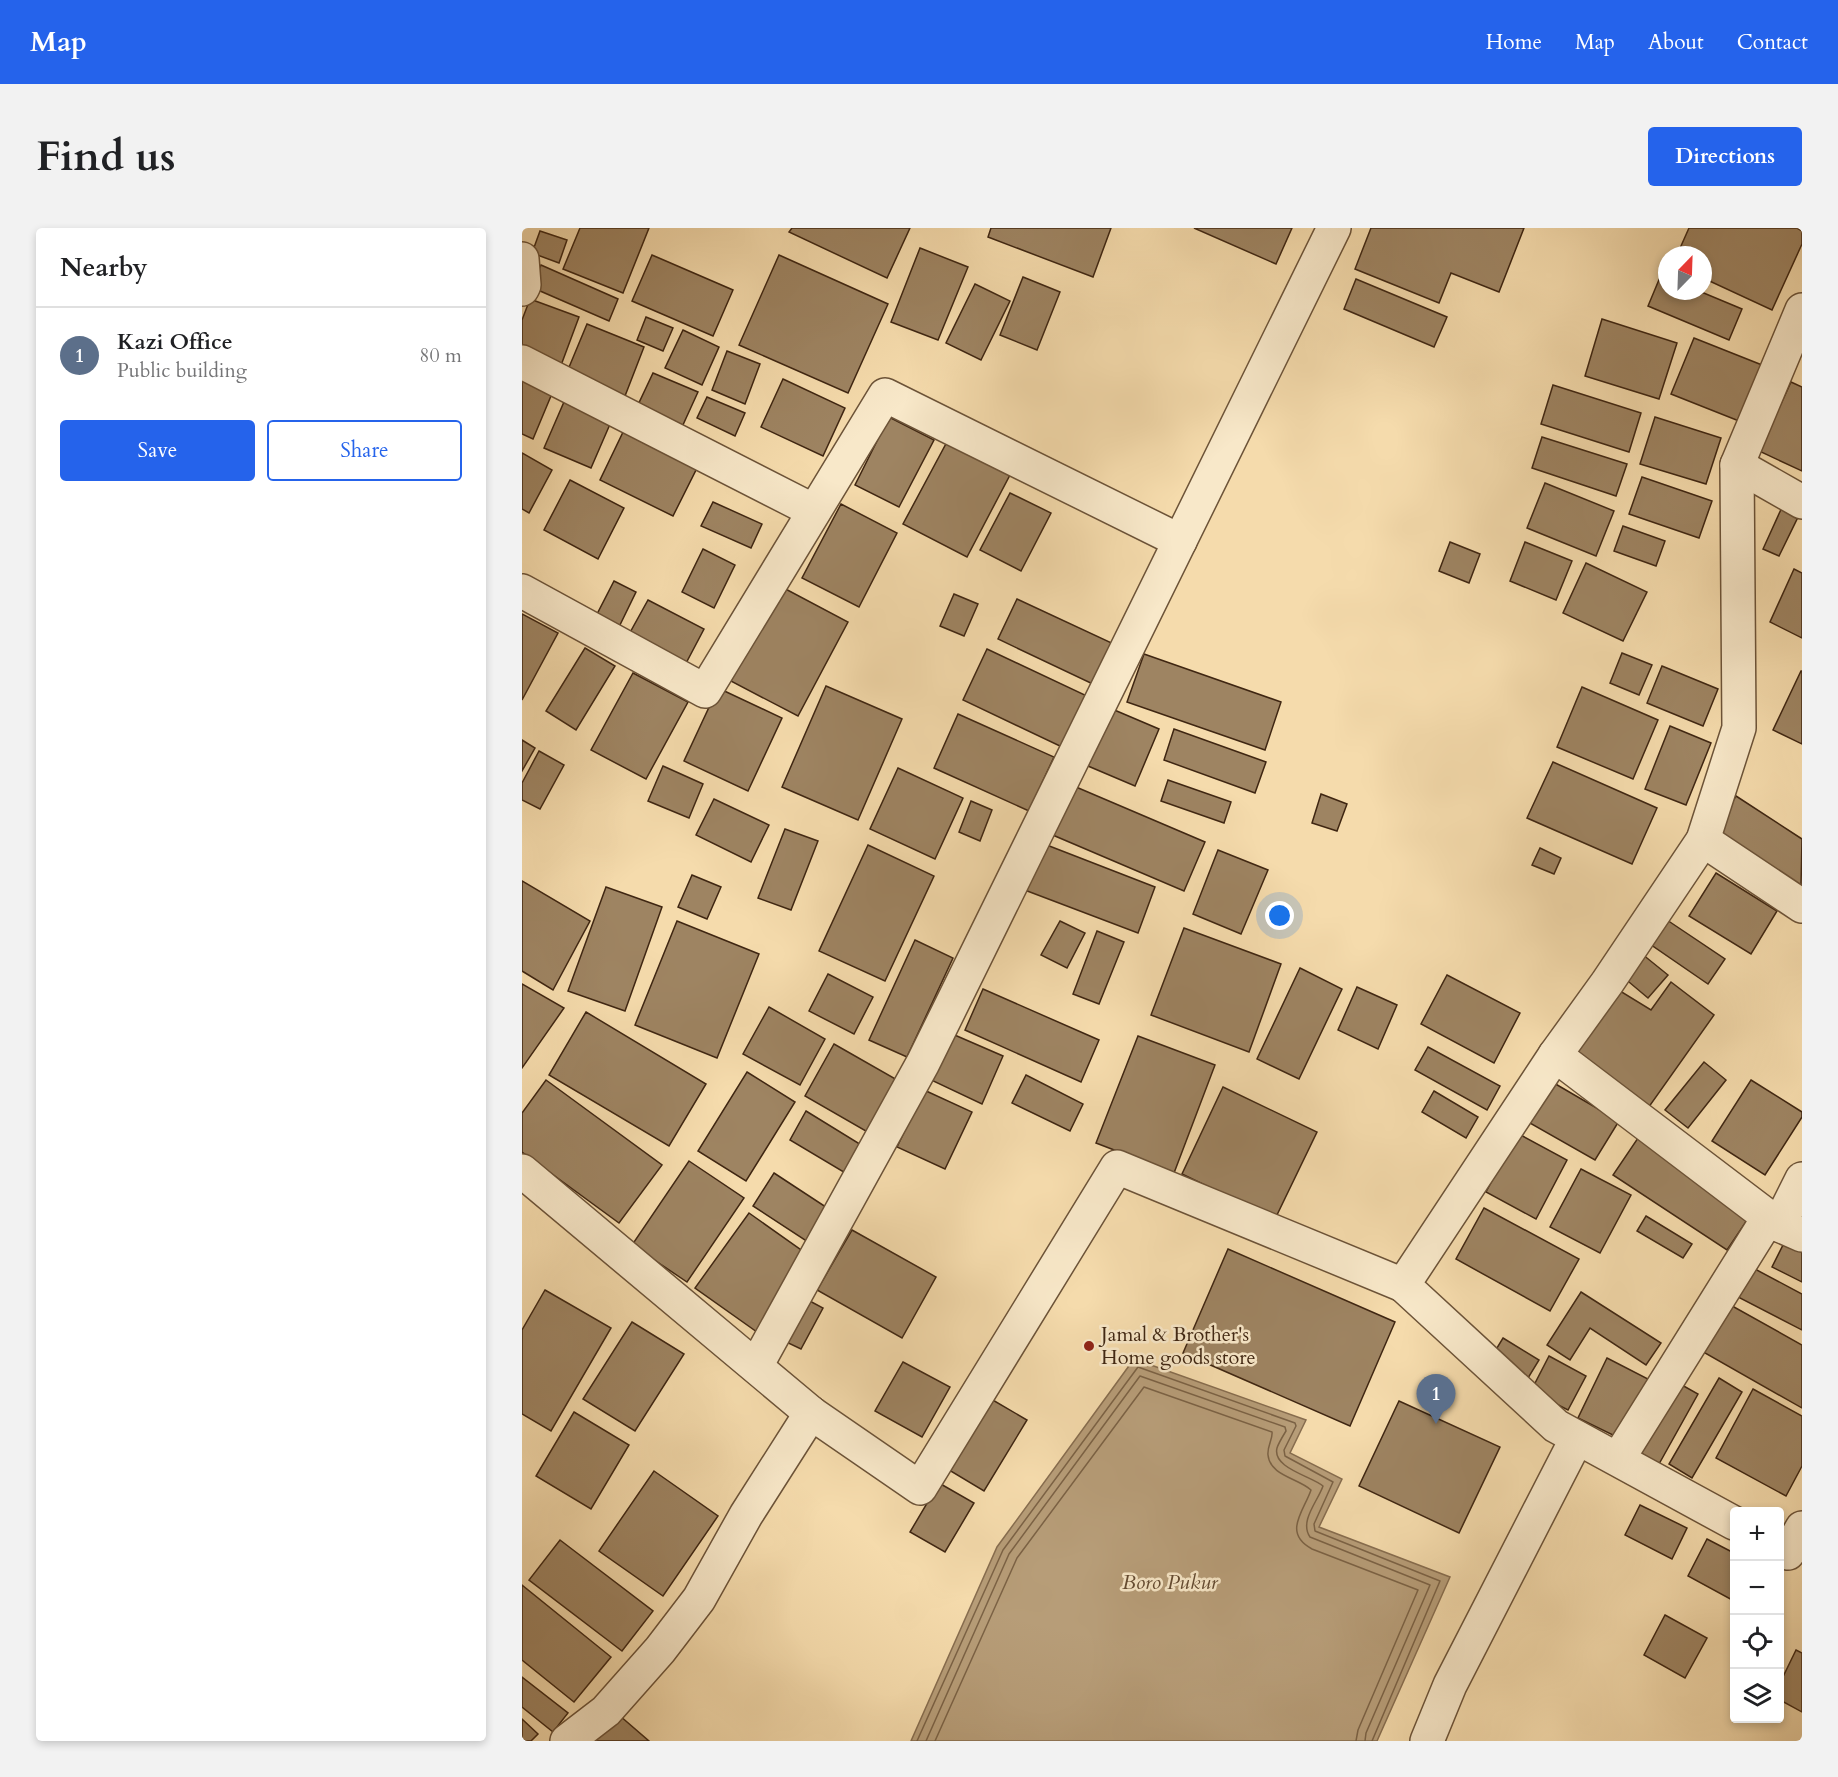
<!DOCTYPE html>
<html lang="en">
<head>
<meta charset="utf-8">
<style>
  body { margin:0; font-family:Cardo,serif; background:#f2f2f2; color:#202124 }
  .controls { position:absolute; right:18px; bottom:18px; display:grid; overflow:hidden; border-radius:6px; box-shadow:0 3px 9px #0003 }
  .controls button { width:54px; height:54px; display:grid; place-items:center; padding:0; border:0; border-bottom:2px solid #e0e0e0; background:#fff; color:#202124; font:30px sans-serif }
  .compass { position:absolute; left:1136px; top:18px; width:54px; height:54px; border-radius:50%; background:#fff; box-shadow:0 3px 9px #0003; rotate:23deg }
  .you { position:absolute; left:758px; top:688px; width:21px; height:21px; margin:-15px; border:4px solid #fff; border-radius:50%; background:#1a73e8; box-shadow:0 0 0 9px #1a73e833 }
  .badge { display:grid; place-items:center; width:39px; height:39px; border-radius:50%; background:#2563eb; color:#fff; font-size:20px; font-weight:700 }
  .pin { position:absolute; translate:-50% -50px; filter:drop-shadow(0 2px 3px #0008) }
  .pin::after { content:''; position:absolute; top:32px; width:21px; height:18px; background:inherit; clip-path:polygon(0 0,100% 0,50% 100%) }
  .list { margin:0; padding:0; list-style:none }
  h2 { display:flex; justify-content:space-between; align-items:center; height:78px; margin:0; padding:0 24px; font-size:26px }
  h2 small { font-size:20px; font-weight:400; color:#757577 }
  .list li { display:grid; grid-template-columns:39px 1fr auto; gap:18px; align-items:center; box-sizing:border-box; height:96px; padding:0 24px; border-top:2px solid #e0e0e0 }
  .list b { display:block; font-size:22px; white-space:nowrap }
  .list p { margin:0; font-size:20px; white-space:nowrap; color:#757577 }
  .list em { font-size:20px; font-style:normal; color:#757577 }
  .actions { display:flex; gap:12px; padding:18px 24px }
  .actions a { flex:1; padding:14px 0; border:2px solid #2563eb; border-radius:6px; text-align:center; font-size:21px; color:#2563eb }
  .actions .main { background:#2563eb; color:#fff }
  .icon { flex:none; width:33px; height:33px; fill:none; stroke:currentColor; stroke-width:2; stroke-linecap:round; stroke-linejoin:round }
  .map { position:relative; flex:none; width:1280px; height:1513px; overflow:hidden; border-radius:6px }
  header { display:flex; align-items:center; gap:36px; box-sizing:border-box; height:84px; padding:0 30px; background:#2563eb; color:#fff }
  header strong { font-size:28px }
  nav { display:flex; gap:33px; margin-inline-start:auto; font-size:21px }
  .intro { display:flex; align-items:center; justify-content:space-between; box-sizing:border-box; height:144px; padding:0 36px }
  h1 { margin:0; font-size:42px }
  .button { padding:15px 27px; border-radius:6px; background:#2563eb; color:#fff; font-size:21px; font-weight:700 }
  main { display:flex; gap:36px; padding:0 36px }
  aside { flex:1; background:#fff; border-radius:6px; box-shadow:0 3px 9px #0003 }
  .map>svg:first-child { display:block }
</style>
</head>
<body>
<header>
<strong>Map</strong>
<nav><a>Home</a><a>Map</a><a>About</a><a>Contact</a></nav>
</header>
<div class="intro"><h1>Find us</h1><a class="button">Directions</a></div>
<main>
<aside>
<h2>Nearby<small></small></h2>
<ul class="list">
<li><span class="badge" style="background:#5c6f8a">1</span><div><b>Kazi Office</b><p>Public building</p></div><em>80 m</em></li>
</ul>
<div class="actions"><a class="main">Save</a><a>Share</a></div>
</aside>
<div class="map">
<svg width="1280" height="1513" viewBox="0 0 1280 1513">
  <rect width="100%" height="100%" fill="#f5dbac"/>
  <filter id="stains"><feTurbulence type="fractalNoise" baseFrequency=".00333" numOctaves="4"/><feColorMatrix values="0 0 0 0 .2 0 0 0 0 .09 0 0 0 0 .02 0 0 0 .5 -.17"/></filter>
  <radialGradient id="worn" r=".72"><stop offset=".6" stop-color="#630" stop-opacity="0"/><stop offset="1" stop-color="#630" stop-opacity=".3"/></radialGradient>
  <path fill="#b79d78" stroke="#876d4f" stroke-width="1.5" d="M 612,1131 L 784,1192 L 768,1225 L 820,1251 L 797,1299 L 928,1349 L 855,1513 L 389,1513 L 475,1319 Z"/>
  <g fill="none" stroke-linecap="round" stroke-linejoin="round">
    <g stroke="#7b6245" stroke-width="1.5">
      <path d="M 395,1513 L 481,1322 L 616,1139 L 773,1195 L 774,1198 L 762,1222 L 763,1228 L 811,1254 L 792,1296 L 793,1303 L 918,1353 L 850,1513"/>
      <path d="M 404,1513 L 487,1326 L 618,1148 L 763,1199 L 764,1203 C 761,1208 757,1214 755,1220 C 750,1240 789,1248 801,1258 C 796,1273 777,1293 788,1309 L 908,1357 L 844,1505 L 843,1513"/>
      <path d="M 413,1513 L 495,1330 L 622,1159 L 750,1204 C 751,1211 745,1218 746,1227 C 748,1248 776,1250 789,1262 C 782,1283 760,1305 790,1321 L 896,1362 L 836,1502 L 834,1513"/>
    </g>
  </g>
  <g fill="#9e8462" stroke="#3f2612" stroke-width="1.5">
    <path d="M 58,0 L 127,0 L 101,65 L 41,41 Z"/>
    <path d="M 270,0 L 388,0 L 365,50 L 267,4 Z"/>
    <path d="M 469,0 L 589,0 L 571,49 L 466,9 Z"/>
    <path d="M 672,0 L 770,0 L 754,36 Z"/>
    <path d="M 849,0 L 1002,0 L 977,64 L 929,45 L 917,75 L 833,41 Z"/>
    <path d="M 1167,0 L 1275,0 L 1280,3 L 1280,16 L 1250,82 L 1181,50 L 1181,27 L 1155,27 Z"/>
    <path d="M 18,3 L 45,12 L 37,35 L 10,25 Z"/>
    <path d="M 398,20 L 446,39 L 416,112 L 369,94 Z"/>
    <path d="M 130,27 L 211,62 L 191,108 L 110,73 Z"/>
    <path d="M 257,27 L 366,76 L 326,165 L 217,117 Z"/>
    <path d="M 19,37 L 96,71 L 87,93 L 9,59 Z"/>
    <path d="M 1139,47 L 1145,49 L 1145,63 L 1177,63 L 1220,81 L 1207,112 L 1126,78 Z"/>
    <path d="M 501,49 L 538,64 L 515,122 L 478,107 Z"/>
    <path d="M 834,51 L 925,89 L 912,119 L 822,81 Z"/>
    <path d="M 453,56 L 488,73 L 459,132 L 424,115 Z"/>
    <path d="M 8,71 L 57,89 L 38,140 L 0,125 L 0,92 Z"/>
    <path d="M 124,89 L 151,100 L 141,123 L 115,112 Z"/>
    <path d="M 1080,91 L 1155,115 L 1137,171 L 1063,148 Z"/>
    <path d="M 65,96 L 122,119 L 103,168 L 45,144 Z"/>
    <path d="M 161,102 L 197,119 L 180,157 L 143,140 Z"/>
    <path d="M 1172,110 L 1240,137 L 1217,193 L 1149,166 Z"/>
    <path d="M 205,123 L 238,136 L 223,176 L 190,162 Z"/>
    <path d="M 0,142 L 34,156 L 11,211 L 0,206 Z"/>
    <path d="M 131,145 L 176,164 L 160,199 L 115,179 Z"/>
    <path d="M 261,151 L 323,180 L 301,228 L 239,199 Z"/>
    <path d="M 1269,154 L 1280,159 L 1280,243 L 1237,223 Z"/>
    <path d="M 1031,157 L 1119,185 L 1107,224 L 1019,196 Z"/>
    <path d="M 45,167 L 92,187 L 69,240 L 22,220 Z"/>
    <path d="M 185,169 L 223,185 L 213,208 L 175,190 Z"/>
    <path d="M 367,189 L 412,212 L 377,279 L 333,257 Z"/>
    <path d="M 1133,189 L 1199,210 L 1184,256 L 1118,236 Z"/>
    <path d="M 103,200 L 177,236 L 151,288 L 78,252 Z"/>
    <path d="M 1020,209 L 1105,236 L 1094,268 L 1010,240 Z"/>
    <path d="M 426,212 L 489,245 L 445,329 L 381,296 Z"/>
    <path d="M 0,225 L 30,242 L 7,285 L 0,281 Z"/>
    <path d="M 1120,249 L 1190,273 L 1177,310 L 1107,286 Z"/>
    <path d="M 48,252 L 102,280 L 76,331 L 22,302 Z"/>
    <path d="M 1023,255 L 1092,283 L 1074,328 L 1005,300 Z"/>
    <path d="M 488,265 L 529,285 L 499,343 L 458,322 Z"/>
    <path d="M 191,274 L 240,296 L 229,320 L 179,298 Z"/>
    <path d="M 319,276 L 375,305 L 337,379 L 280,350 Z"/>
    <path d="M 1261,277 L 1278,285 L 1257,328 L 1241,321 Z"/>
    <path d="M 1101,298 L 1143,313 L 1134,338 L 1092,323 Z"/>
    <path d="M 928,314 L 958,326 L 947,355 L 917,343 Z"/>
    <path d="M 1003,314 L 1050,333 L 1034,372 L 988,353 Z"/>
    <path d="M 181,321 L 213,337 L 192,380 L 160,364 Z"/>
    <path d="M 1064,335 L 1125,364 L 1101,413 L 1041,385 Z"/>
    <path d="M 1272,341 L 1280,345 L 1280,410 L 1248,394 Z"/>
    <path d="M 92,353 L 114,364 L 95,403 L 72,392 Z"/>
    <path d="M 256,357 L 326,394 L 276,488 L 205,451 Z"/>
    <path d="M 432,366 L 456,376 L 442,408 L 418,398 Z"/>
    <path d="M 495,371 L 594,417 L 575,458 L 476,411 Z"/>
    <path d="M 126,372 L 182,401 L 162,439 L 105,410 Z"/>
    <path d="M 0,386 L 36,405 L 0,472 Z"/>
    <path d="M 63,420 L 93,438 L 54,502 L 24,483 Z"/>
    <path d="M 465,421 L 565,468 L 540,519 L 441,472 Z"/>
    <path d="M 1100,425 L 1130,437 L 1117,467 L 1088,455 Z"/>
    <path d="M 622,426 L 759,474 L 743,522 L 605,474 Z"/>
    <path d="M 1140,438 L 1196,461 L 1181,498 L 1125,475 Z"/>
    <path d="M 1279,443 L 1280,443 L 1280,516 L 1251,502 Z"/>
    <path d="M 111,445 L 166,474 L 124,551 L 69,522 Z"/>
    <path d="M 304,458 L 380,491 L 336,592 L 260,559 Z"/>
    <path d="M 1060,459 L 1136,492 L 1111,551 L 1035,519 Z"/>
    <path d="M 196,460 L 260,490 L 226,563 L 162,533 Z"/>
    <path d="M 590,481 L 637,501 L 613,558 L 566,538 Z"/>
    <path d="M 436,486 L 532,529 L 507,583 L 412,540 Z"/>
    <path d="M 1148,498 L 1189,515 L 1164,577 L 1123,561 Z"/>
    <path d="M 652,501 L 744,534 L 733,565 L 642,532 Z"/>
    <path d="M 0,512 L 13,520 L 0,543 Z"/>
    <path d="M 17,523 L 42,537 L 18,581 L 0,572 L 0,555 Z"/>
    <path d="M 1031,534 L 1135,580 L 1110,636 L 1005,590 Z"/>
    <path d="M 141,538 L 181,556 L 167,590 L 126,573 Z"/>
    <path d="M 376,540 L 441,570 L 413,631 L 348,601 Z"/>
    <path d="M 646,552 L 709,574 L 702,595 L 639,573 Z"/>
    <path d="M 547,556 L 683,614 L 662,663 L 526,605 Z"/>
    <path d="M 799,566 L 825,576 L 815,603 L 790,595 Z"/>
    <path d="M 1214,568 L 1280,611 L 1279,658 L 1192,602 Z"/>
    <path d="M 192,571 L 247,597 L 229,634 L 174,607 Z"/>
    <path d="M 449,573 L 470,582 L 458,613 L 437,604 Z"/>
    <path d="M 263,601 L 296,613 L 269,682 L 236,670 Z"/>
    <path d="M 517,614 L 633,659 L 616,705 L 500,661 Z"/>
    <path d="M 346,617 L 412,648 L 363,753 L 297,723 Z"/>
    <path d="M 1018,620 L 1039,630 L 1032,646 L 1010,637 Z"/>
    <path d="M 696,622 L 746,642 L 719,706 L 671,686 Z"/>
    <path d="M 1194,645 L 1255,683 L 1229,726 L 1167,688 Z"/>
    <path d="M 170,647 L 199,659 L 185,691 L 156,679 Z"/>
    <path d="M 0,653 L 68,693 L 31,762 L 0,743 Z"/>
    <path d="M 84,659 L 140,679 L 103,783 L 46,763 Z"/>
    <path d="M 1142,690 L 1203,731 L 1186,756 L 1125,714 Z"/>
    <path d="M 155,693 L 237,726 L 195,830 L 113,797 Z"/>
    <path d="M 538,693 L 563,705 L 545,740 L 519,727 Z"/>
    <path d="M 662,700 L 759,736 L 727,824 L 629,787 Z"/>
    <path d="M 575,703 L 602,714 L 577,776 L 551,766 Z"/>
    <path d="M 393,712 L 431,730 L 385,829 L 347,812 Z"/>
    <path d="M 1120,726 L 1146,747 L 1126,770 L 1101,749 Z"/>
    <path d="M 778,740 L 820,761 L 777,851 L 735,831 Z"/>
    <path d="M 306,746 L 351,769 L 332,806 L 287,783 Z"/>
    <path d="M 925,747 L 998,785 L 972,835 L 899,796 Z"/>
    <path d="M 1149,754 L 1192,787 L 1124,883 L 1042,826 L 1090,758 L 1129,782 Z"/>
    <path d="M 0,756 L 42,780 L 0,840 Z"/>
    <path d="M 835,759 L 875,777 L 856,821 L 816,802 Z"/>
    <path d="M 461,761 L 577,812 L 559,854 L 443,802 Z"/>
    <path d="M 247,779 L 303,811 L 278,857 L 221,826 Z"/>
    <path d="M 64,784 L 184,856 L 147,918 L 27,847 Z"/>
    <path d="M 428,805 L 481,828 L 460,876 L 407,851 Z"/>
    <path d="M 616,808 L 693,837 L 652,945 L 574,915 Z"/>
    <path d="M 312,816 L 377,853 L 349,906 L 283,868 Z"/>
    <path d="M 906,819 L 978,858 L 965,882 L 893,842 Z"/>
    <path d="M 1182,834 L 1204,852 L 1166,900 L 1143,882 Z"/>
    <path d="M 225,844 L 273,874 L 224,953 L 176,923 Z"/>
    <path d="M 504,847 L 561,876 L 548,903 L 490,875 Z"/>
    <path d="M 1025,851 L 1097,893 L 1073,932 L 1001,891 Z"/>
    <path d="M 24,852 L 140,937 L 97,995 L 0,924 L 0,885 Z"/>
    <path d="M 1229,852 L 1280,884 L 1280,889 L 1243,947 L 1190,913 Z"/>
    <path d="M 701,859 L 795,904 L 753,991 L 660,946 Z"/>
    <path d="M 402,862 L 450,884 L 423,941 L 375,919 Z"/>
    <path d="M 912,863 L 956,889 L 944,910 L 900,884 Z"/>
    <path d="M 284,883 L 341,918 L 325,946 L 268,912 Z"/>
    <path d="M 995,905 L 1045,932 L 1014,991 L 964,964 Z"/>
    <path d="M 1116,910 L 1230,985 L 1205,1022 L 1091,947 Z"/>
    <path d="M 167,933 L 222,970 L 165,1054 L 110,1017 Z"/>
    <path d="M 1059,941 L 1109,967 L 1078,1025 L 1028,999 Z"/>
    <path d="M 252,945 L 310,983 L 289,1016 L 231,978 Z"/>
    <path d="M 962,980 L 1057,1031 L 1028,1083 L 934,1031 Z"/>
    <path d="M 227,985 L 289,1029 L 235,1104 L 173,1060 Z"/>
    <path d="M 1124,988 L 1170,1016 L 1161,1030 L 1115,1003 Z"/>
    <path d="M 330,1002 L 414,1049 L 380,1110 L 295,1062 Z"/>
    <path d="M 1265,1009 L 1280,1017 L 1280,1054 L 1250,1039 Z"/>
    <path d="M 706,1021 L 873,1094 L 828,1198 L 661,1125 Z"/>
    <path d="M 1231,1040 L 1280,1066 L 1280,1102 L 1216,1069 Z"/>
    <path d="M 23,1062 L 89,1100 L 29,1203 L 0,1186 L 0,1102 Z"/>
    <path d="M 1059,1064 L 1139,1115 L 1124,1137 L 1068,1100 L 1048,1132 L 1025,1117 Z"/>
    <path d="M 284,1071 L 301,1080 L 279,1121 L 262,1113 Z"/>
    <path d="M 1203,1074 L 1280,1117 L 1280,1180 L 1176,1121 Z"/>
    <path d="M 110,1094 L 162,1126 L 113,1203 L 61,1171 Z"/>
    <path d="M 981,1110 L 1017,1132 L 1003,1155 L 967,1133 Z"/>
    <path d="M 1027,1128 L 1064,1148 L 1046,1182 L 1009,1163 Z"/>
    <path d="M 1085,1130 L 1126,1151 L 1097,1210 L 1056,1190 Z"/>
    <path d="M 381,1134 L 428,1159 L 400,1209 L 353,1183 Z"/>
    <path d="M 1197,1150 L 1220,1164 L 1170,1250 L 1147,1236 Z"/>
    <path d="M 1151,1152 L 1176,1166 L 1137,1236 L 1112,1221 Z"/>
    <path d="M 1231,1161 L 1280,1188 L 1280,1238 L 1264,1268 L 1194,1230 Z"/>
    <path d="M 469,1171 L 505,1192 L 462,1263 L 427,1242 Z"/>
    <path d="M 877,1173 L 978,1219 L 937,1305 L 837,1258 Z"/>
    <path d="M 52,1184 L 107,1217 L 69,1281 L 14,1248 Z"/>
    <path d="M 132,1243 L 196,1288 L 141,1368 L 77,1323 Z"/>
    <path d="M 417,1255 L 452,1275 L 423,1324 L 388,1304 Z"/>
    <path d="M 1118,1277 L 1165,1300 L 1150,1331 L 1103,1307 Z"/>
    <path d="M 1185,1311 L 1212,1325 L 1212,1373 L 1166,1348 Z"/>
    <path d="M 38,1312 L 131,1383 L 100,1423 L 7,1352 Z"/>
    <path d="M 0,1357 L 89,1429 L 52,1474 L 0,1432 Z"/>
    <path d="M 1143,1387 L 1185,1410 L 1163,1450 L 1122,1427 Z"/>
    <path d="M 1274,1422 L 1280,1425 L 1280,1484 L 1258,1472 L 1258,1455 Z"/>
    <path d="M 0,1449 L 46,1485 L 31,1504 L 0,1479 Z"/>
    <path d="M 90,1481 L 127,1513 L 62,1513 Z"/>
    <path d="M 0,1491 L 16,1506 L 9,1513 L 0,1513 Z"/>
  </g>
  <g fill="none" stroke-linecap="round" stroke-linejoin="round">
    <defs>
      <g id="minor">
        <path d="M 0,31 L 2,57 L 0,61"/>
        <path d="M 0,134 L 292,283"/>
        <path d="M 1215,237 L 1280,274"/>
        <path d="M 0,363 L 183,463 L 363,167 L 658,313"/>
        <path d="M 1181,612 L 1280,678"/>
        <path d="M 1033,827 L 1257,997 L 1280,1007"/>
        <path d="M 0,943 L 289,1185 L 398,1260 L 595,939 L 881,1057"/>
        <path d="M 1257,997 L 1280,951"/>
        <path d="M 234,1138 L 401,835 L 812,0"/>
        <path d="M 1096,1231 L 1247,989"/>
        <path d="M 1212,1295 L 1034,1198 L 881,1057 L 1033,827 L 1085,755 L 1181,612 L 1217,500 L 1215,237 L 1280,82"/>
        <path d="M 1266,1325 L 1280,1300"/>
        <path d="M 45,1513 L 84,1483 L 138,1422 L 177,1371 L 224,1287 L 289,1185"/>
        <path d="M 905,1513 L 928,1457 L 1055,1210"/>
      </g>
    </defs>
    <use href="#minor" stroke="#6c5338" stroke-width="36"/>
    <use href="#minor" stroke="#f8e8c9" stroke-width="33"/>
  </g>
  <circle fill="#8f2418" stroke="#f8e8c9" stroke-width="2" cx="567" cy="1118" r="6"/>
  <g text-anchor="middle" stroke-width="5" stroke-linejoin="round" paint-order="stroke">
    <g font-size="20" fill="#3f2612" stroke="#f8e8c9" text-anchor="start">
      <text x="579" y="1113">Jamal &amp; Brother's<tspan x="579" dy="23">Home goods store</tspan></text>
    </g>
    <g font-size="21" font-style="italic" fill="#634a31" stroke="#f8e8c9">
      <text x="648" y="1361">Boro Pukur</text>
    </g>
  </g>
  <rect width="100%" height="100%" filter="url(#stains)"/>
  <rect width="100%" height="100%" fill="url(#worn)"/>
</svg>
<div class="controls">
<button>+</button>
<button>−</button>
<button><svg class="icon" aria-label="locate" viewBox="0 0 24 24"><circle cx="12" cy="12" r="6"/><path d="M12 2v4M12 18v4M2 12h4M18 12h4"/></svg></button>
<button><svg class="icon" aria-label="layers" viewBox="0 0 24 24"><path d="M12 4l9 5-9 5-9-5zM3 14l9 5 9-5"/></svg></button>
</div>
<svg class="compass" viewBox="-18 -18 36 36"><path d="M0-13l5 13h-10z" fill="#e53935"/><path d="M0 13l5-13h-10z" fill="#757577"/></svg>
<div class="you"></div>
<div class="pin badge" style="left:914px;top:1196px;background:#5c6f8a">1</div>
</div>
</main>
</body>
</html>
